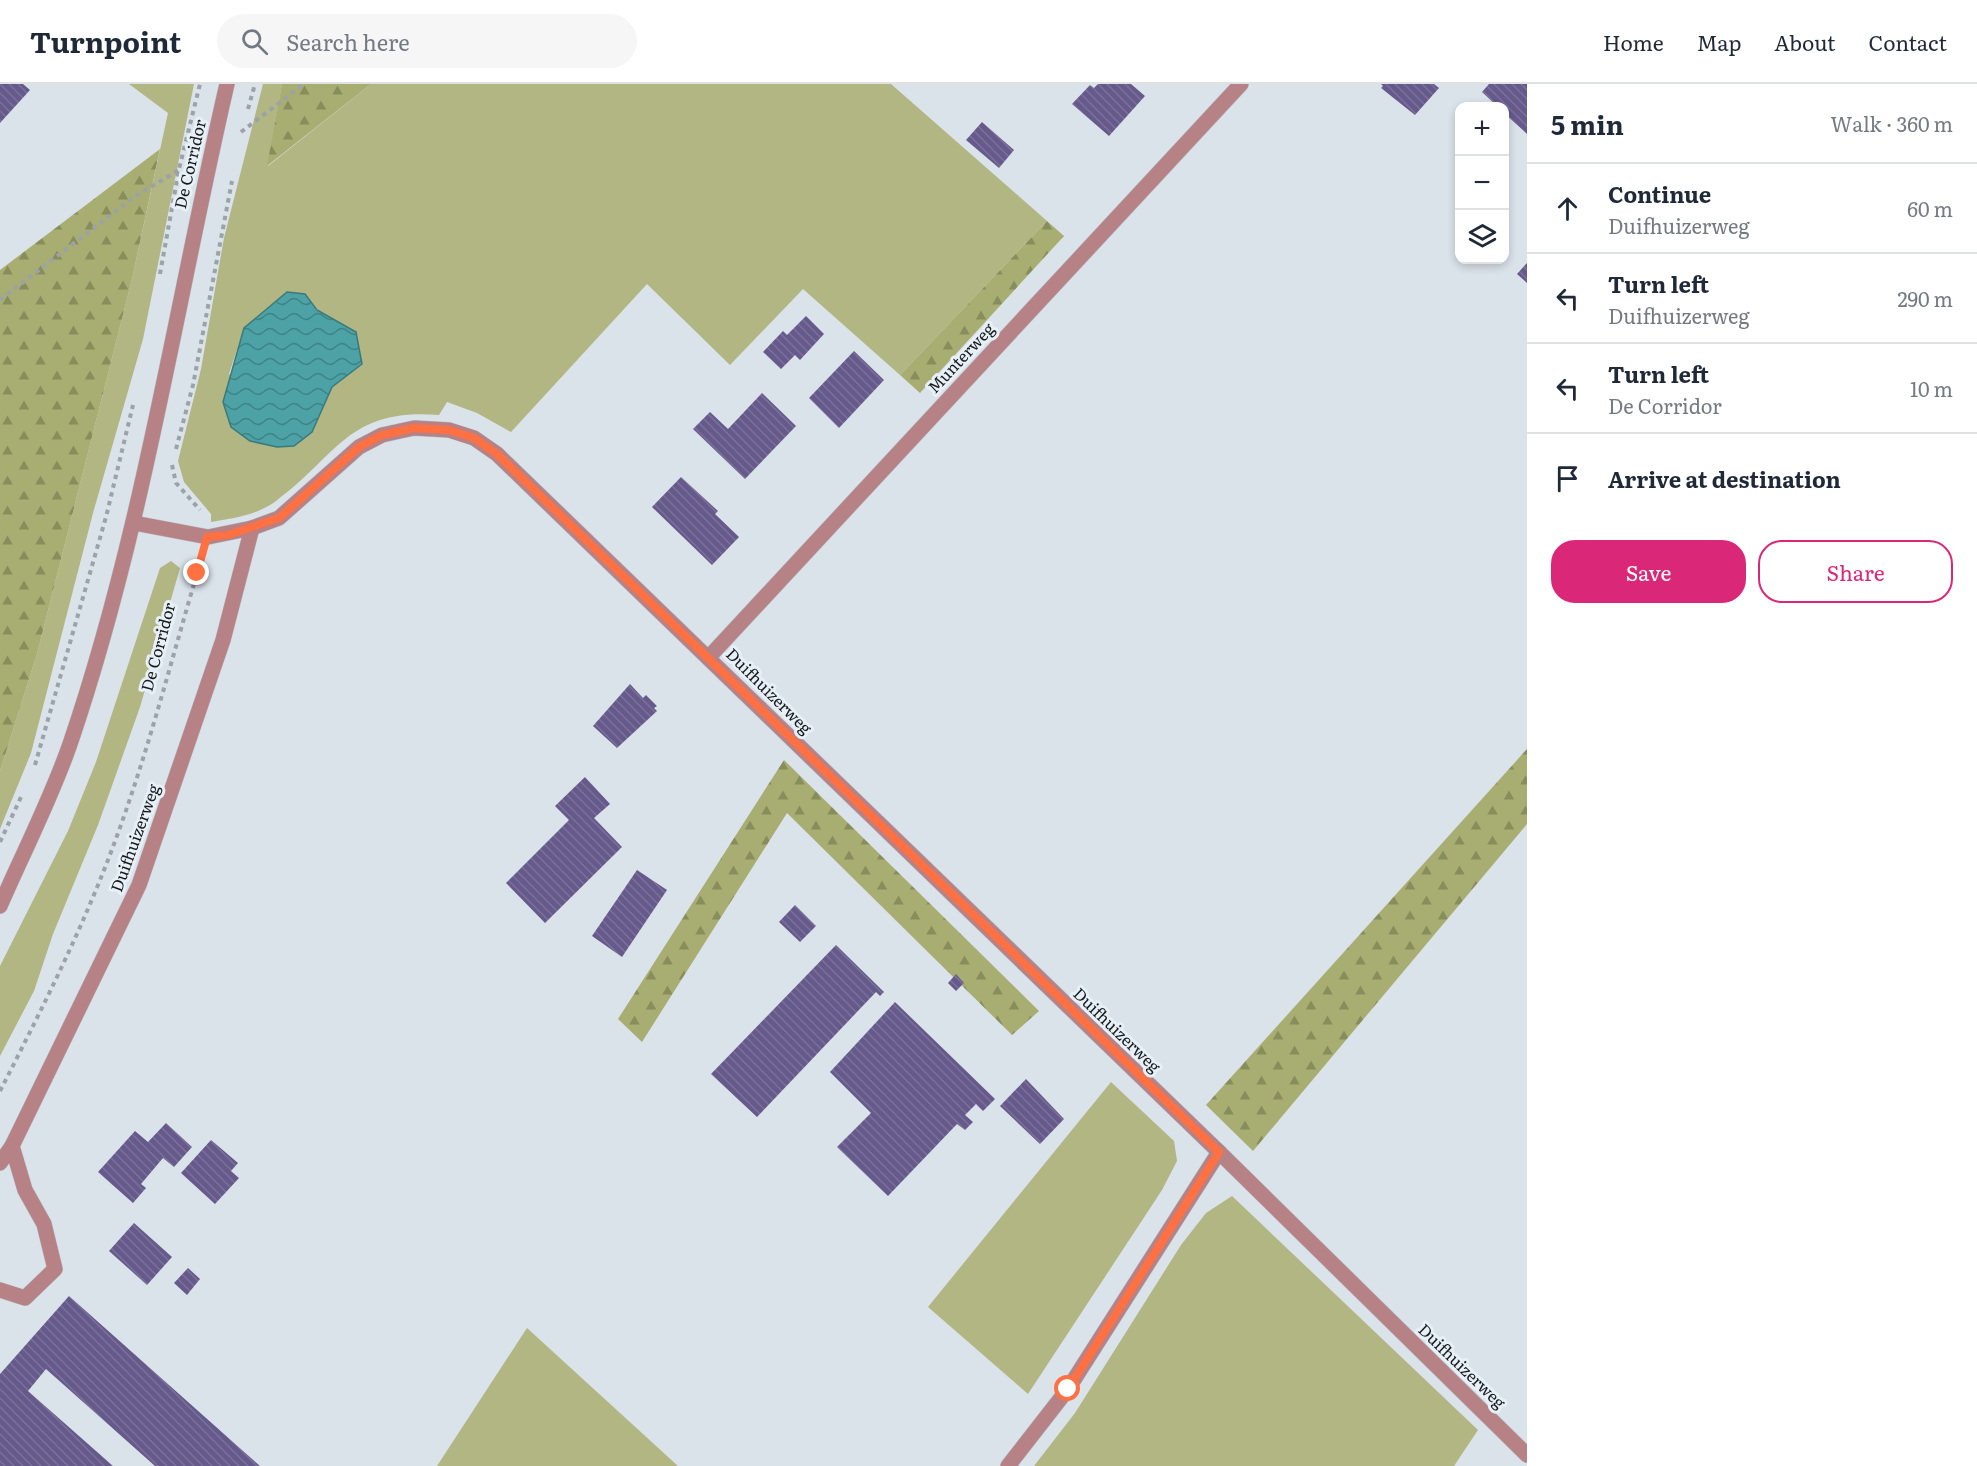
<!DOCTYPE html>
<html lang="en">
<head>
<meta charset="utf-8">
<style>
  body { margin:0; font-family:Literata,serif; background:#f6f6f7; color:#1f2937 }
  .controls { position:absolute; right:18px; top:18px; display:grid; overflow:hidden; border-radius:12px; box-shadow:0 3px 9px #0003 }
  .controls button { width:54px; height:54px; display:grid; place-items:center; padding:0; border:0; border-bottom:2px solid #e0e1e3; background:#fff; color:#1f2937; font:30px sans-serif }
  .stop { position:absolute; width:18px; height:18px; margin:-14px; border:4px solid #ff7043; border-radius:50%; background:#fff }
  .stop.end { background:#ff7043; border-color:#fff; box-shadow:0 2px 6px #0008 }
  .list { margin:0; padding:0; list-style:none }
  h2 { display:flex; justify-content:space-between; align-items:center; height:78px; margin:0; padding:0 24px; font-size:26px }
  h2 small { font-size:20px; font-weight:400; color:#747a83 }
  .list li { display:grid; grid-template-columns:39px 1fr auto; gap:18px; align-items:center; box-sizing:border-box; height:90px; padding:0 24px; border-top:2px solid #e0e1e3 }
  .list b { display:block; font-size:22px; white-space:nowrap }
  .list p { margin:0; font-size:20px; white-space:nowrap; color:#747a83 }
  .list em { font-size:20px; font-style:normal; color:#747a83 }
  .actions { display:flex; gap:12px; padding:18px 24px }
  .actions a { flex:1; padding:14px 0; border:2px solid #db2777; border-radius:24px; text-align:center; font-size:21px; color:#db2777 }
  .actions .main { background:#db2777; color:#fff }
  .icon { flex:none; width:33px; height:33px; fill:none; stroke:currentColor; stroke-width:2; stroke-linecap:round; stroke-linejoin:round }
  .map { position:relative; flex:none; width:1527px; height:1382px; overflow:hidden }
  header { display:flex; align-items:center; gap:36px; box-sizing:border-box; height:84px; padding:0 30px; background:#fff; border-bottom:2px solid #e0e1e3 }
  header strong { font-size:28px }
  nav { display:flex; gap:33px; margin-inline-start:auto; font-size:21px }
  .search { width:420px; height:54px; background:#f6f6f7; display:flex; align-items:center; gap:15px; box-sizing:border-box; padding:0 21px; border-radius:33px; color:#747a83; font-size:22px }
  main { display:flex }
  aside { flex:1; background:#fff }
  .map>svg:first-child { display:block }
</style>
</head>
<body>
<header>
<strong>Turnpoint</strong>
<div class="search"><svg class="icon" aria-label="search" viewBox="0 0 24 24"><circle cx="10" cy="10" r="6"/><path d="M15 15l6 6"/></svg>Search here</div>
<nav><a>Home</a><a>Map</a><a>About</a><a>Contact</a></nav>
</header>
<main>
<div class="map">
<svg width="1527" height="1382" viewBox="0 0 1527 1382">
  <defs>
    <pattern id="forest-firs" width="22" height="20" patternUnits="userSpaceOnUse" patternTransform="scale(1.5)"><rect width="22" height="20" fill="#a8ae71"/><path d="M5 1l3.5 6h-7zM16 11l3.5 6h-7z" fill="#888d5c"/></pattern>
    <pattern id="water-waves" width="16" height="10" patternUnits="userSpaceOnUse" patternTransform="scale(1.5)"><rect width="16" height="10" fill="#4ca2a5"/><path d="M0 5q4-4 8 0t8 0" fill="none" stroke="#3e8386"/></pattern>
    <pattern id="building-back-hatch" width="6" height="6" patternUnits="userSpaceOnUse" patternTransform="scale(1.5)"><rect width="6" height="6" fill="#66598c"/><path d="M-1 5l2 2M0 0l6 6M5-1l2 2" fill="none" stroke="#7b7198"/></pattern>
  </defs>
  <rect width="100%" height="100%" fill="#dae2ea"/>
  <g fill="#b1b683" fill-rule="evenodd">
    <path d="M 129,0 L 194,0 L 143,255 L 93,429 L 31,669 L 0,745 L 0,687 L 37,570 L 132,195 L 168,29 Z"/>
    <path d="M 263,0 L 282,0 L 268,82 L 371,0 L 891,0 L 1047,137 L 900,291 L 803,205 L 730,281 L 647,200 L 511,348 L 477,329 L 447,318 L 439,331 C 348,324 339,370 276,417 C 257,431 234,434 211,438 L 211,430 L 184,398 L 178,377 L 201,285 L 224,154 ZM 305,210 L 362,280 L 332,303 L 312,348 L 229,290 L 244,244 Z"/>
    <path d="M 171,477 L 180,484 L 140,623 L 98,741 L 53,850 L 34,907 L 0,972 L 0,882 L 68,747 L 96,678 L 160,484 Z"/>
    <path d="M 1111,998 L 1174,1057 L 1177,1077 L 1162,1106 L 1028,1310 L 928,1223 Z"/>
    <path d="M 1232,1112 L 1478,1346 L 1454,1382 L 1034,1382 L 1075,1329 L 1181,1161 L 1206,1129 Z"/>
    <path d="M 527,1244 L 678,1382 L 437,1382 Z"/>
  </g>
  <g fill="url(#forest-firs)">
    <path d="M 282,0 L 371,0 L 267,82 Z"/>
    <path d="M 160,65 L 132,195 L 37,570 L 0,687 L 0,186 Z"/>
    <path d="M 1047,137 L 1064,152 L 920,309 L 900,291 Z"/>
    <path d="M 1527,665 L 1527,740 L 1253,1067 L 1206,1021 Z"/>
    <path d="M 784,676 L 1039,927 L 1012,951 L 787,729 L 642,958 L 618,935 Z"/>
  </g>
  <path fill="url(#water-waves)" stroke="#3c797c" stroke-width="1.5" d="M 287,208 L 305,210 L 317,226 L 356,248 L 362,280 L 332,303 L 312,348 L 294,362 L 277,363 L 250,357 L 231,343 L 223,318 L 244,244 Z"/>
  <g fill="url(#building-back-hatch)">
    <path d="M 0,0 L 23,0 L 30,6 L 0,39 Z"/>
    <path d="M 1098,0 L 1131,0 L 1145,12 L 1109,52 L 1072,20 L 1090,1 L 1094,4 Z"/>
    <path d="M 1381,0 L 1434,0 L 1439,4 L 1415,31 L 1381,4 L 1383,2 Z"/>
    <path d="M 1489,0 L 1527,0 L 1527,50 L 1504,29 L 1504,22 L 1497,22 L 1482,8 Z"/>
    <path d="M 982,38 L 1014,66 L 999,84 L 966,56 Z"/>
    <path d="M 1527,179 L 1527,199 L 1517,190 Z"/>
    <path d="M 806,232 L 824,250 L 800,276 L 795,271 L 781,285 L 763,268 L 783,247 L 787,251 Z"/>
    <path d="M 854,267 L 884,296 L 839,344 L 809,314 Z"/>
    <path d="M 762,309 L 796,342 L 745,395 L 693,345 L 710,328 L 728,345 Z"/>
    <path d="M 681,393 L 718,427 L 715,430 L 739,453 L 712,481 L 652,423 Z"/>
    <path d="M 630,600 L 643,614 L 646,611 L 657,622 L 654,624 L 657,627 L 617,664 L 593,642 Z"/>
    <path d="M 585,693 L 610,720 L 594,734 L 622,763 L 545,839 L 506,799 L 569,736 L 555,722 Z"/>
    <path d="M 637,786 L 667,806 L 622,873 L 592,852 Z"/>
    <path d="M 795,821 L 816,842 L 800,858 L 779,838 Z"/>
    <path d="M 836,861 L 884,908 L 880,912 L 876,908 L 757,1033 L 711,990 Z"/>
    <path d="M 956,890 L 964,899 L 956,907 L 948,899 Z"/>
    <path d="M 895,918 L 995,1015 L 983,1027 L 976,1020 L 965,1031 L 973,1038 L 965,1046 L 957,1040 L 888,1112 L 837,1063 L 871,1029 L 830,988 Z"/>
    <path d="M 1026,995 L 1064,1035 L 1040,1060 L 1000,1022 Z"/>
    <path d="M 166,1039 L 192,1063 L 174,1083 L 163,1074 L 141,1100 L 146,1104 L 133,1119 L 98,1088 L 135,1047 L 148,1058 Z"/>
    <path d="M 211,1056 L 238,1079 L 231,1087 L 239,1094 L 215,1120 L 181,1089 Z"/>
    <path d="M 134,1139 L 172,1173 L 147,1201 L 109,1167 Z"/>
    <path d="M 188,1184 L 200,1195 L 187,1211 L 174,1199 Z"/>
    <path d="M 69,1212 L 260,1382 L 155,1382 L 46,1285 L 28,1307 L 113,1382 L 0,1382 L 0,1290 Z"/>
  </g>
  <g fill="none" stroke-linecap="round" stroke-linejoin="round">
    <defs>
      <g id="minor">
        <path d="M 134,439 L 208,453 L 252,444 L 279,434 L 359,363 L 382,351 L 414,344 L 449,346 L 474,354 L 497,370 L 1219,1068 L 1527,1371"/>
        <path d="M 709,573 L 1241,0"/>
        <path d="M 0,822 C 23,769 51,715 70,660 C 143,446 176,220 227,0"/>
        <path d="M 0,1079 L 12,1062 L 139,801 L 223,556 L 252,444"/>
        <path d="M 0,1206 L 25,1214 L 55,1185 L 44,1140 L 25,1106 L 12,1062"/>
        <path d="M 1008,1382 L 1068,1305 L 1219,1068"/>
      </g>
    </defs>
    <use href="#minor" stroke="#b7bec5" stroke-width="16"/>
    <g stroke="#9ba2a8" stroke-width="4" stroke-dasharray="4.5 4.5" stroke-linecap="butt">
      <path d="M 248,25 L 255,0"/>
      <path d="M 241,48 L 304,0"/>
      <path d="M 160,190 L 179,85 L 200,0"/>
      <path d="M 0,216 L 134,113 L 179,86"/>
      <path d="M 176,365 L 193,301 L 232,97"/>
      <path d="M 172,381 L 176,399 L 200,426"/>
      <path d="M 35,681 L 106,433 L 133,321"/>
      <path d="M 0,758 L 21,713"/>
      <path d="M 0,1007 C 41,927 83,844 114,760 C 149,666 173,569 202,473"/>
    </g>
    <use href="#minor" stroke="#b68286" stroke-width="15"/>
  </g>
  <g fill="none" stroke-linecap="round" stroke-linejoin="round">
    <path stroke="#ff7043" stroke-width="8" d="M 197,489 L 207,453 L 228,451 L 279,434 L 359,363 L 382,351 L 414,344 L 449,346 L 474,354 L 497,370 L 1219,1068 L 1068,1305"/>
  </g>
  <g text-anchor="middle" stroke-width="6" stroke-linejoin="round" paint-order="stroke">
    <g font-size="16" fill="#171a1c" stroke="#e7f0f7">
      <text transform="translate(190 80) rotate(-77)" y="6">De Corridor</text>
      <text transform="translate(961 274) rotate(-47)" y="6">Munterweg</text>
      <text transform="translate(158 563) rotate(-75)" y="6">De Corridor</text>
      <text transform="translate(769 607) rotate(45)" y="6">Duifhuizerweg</text>
      <text transform="translate(135 754) rotate(-70)" y="6">Duifhuizerweg</text>
      <text transform="translate(1117 946) rotate(44)" y="6">Duifhuizerweg</text>
      <text transform="translate(1462 1282) rotate(44)" y="6">Duifhuizerweg</text>
    </g>
  </g>
</svg>
<div class="controls">
<button>+</button>
<button>−</button>
<button><svg class="icon" aria-label="layers" viewBox="0 0 24 24"><path d="M12 4l9 5-9 5-9-5zM3 14l9 5 9-5"/></svg></button>
</div>
<div class="stop" style="left:1068px;top:1305px"></div>
<div class="stop end" style="left:197px;top:489px"></div>
</div>
<aside>
<h2>5 min<small>Walk · 360 m</small></h2>
<ul class="list">
<li><svg class="icon" aria-label="ahead" viewBox="0 0 24 24"><path d="M12 20V5M6 11l6-6 6 6"/></svg><div><b>Continue</b><p>Duifhuizerweg</p></div><em>60 m</em></li>
<li><svg class="icon" aria-label="left" viewBox="0 0 24 24"><path d="M17 20v-9H6M10 6l-5 5 5 5"/></svg><div><b>Turn left</b><p>Duifhuizerweg</p></div><em>290 m</em></li>
<li><svg class="icon" aria-label="left" viewBox="0 0 24 24"><path d="M17 20v-9H6M10 6l-5 5 5 5"/></svg><div><b>Turn left</b><p>De Corridor</p></div><em>10 m</em></li>
<li><svg class="icon" aria-label="arrive" viewBox="0 0 24 24"><path d="M6 21V4h12l-3 4 3 4H6"/></svg><div><b>Arrive at destination</b></div></li>
</ul>
<div class="actions"><a class="main">Save</a><a>Share</a></div>
</aside>
</main>
</body>
</html>
